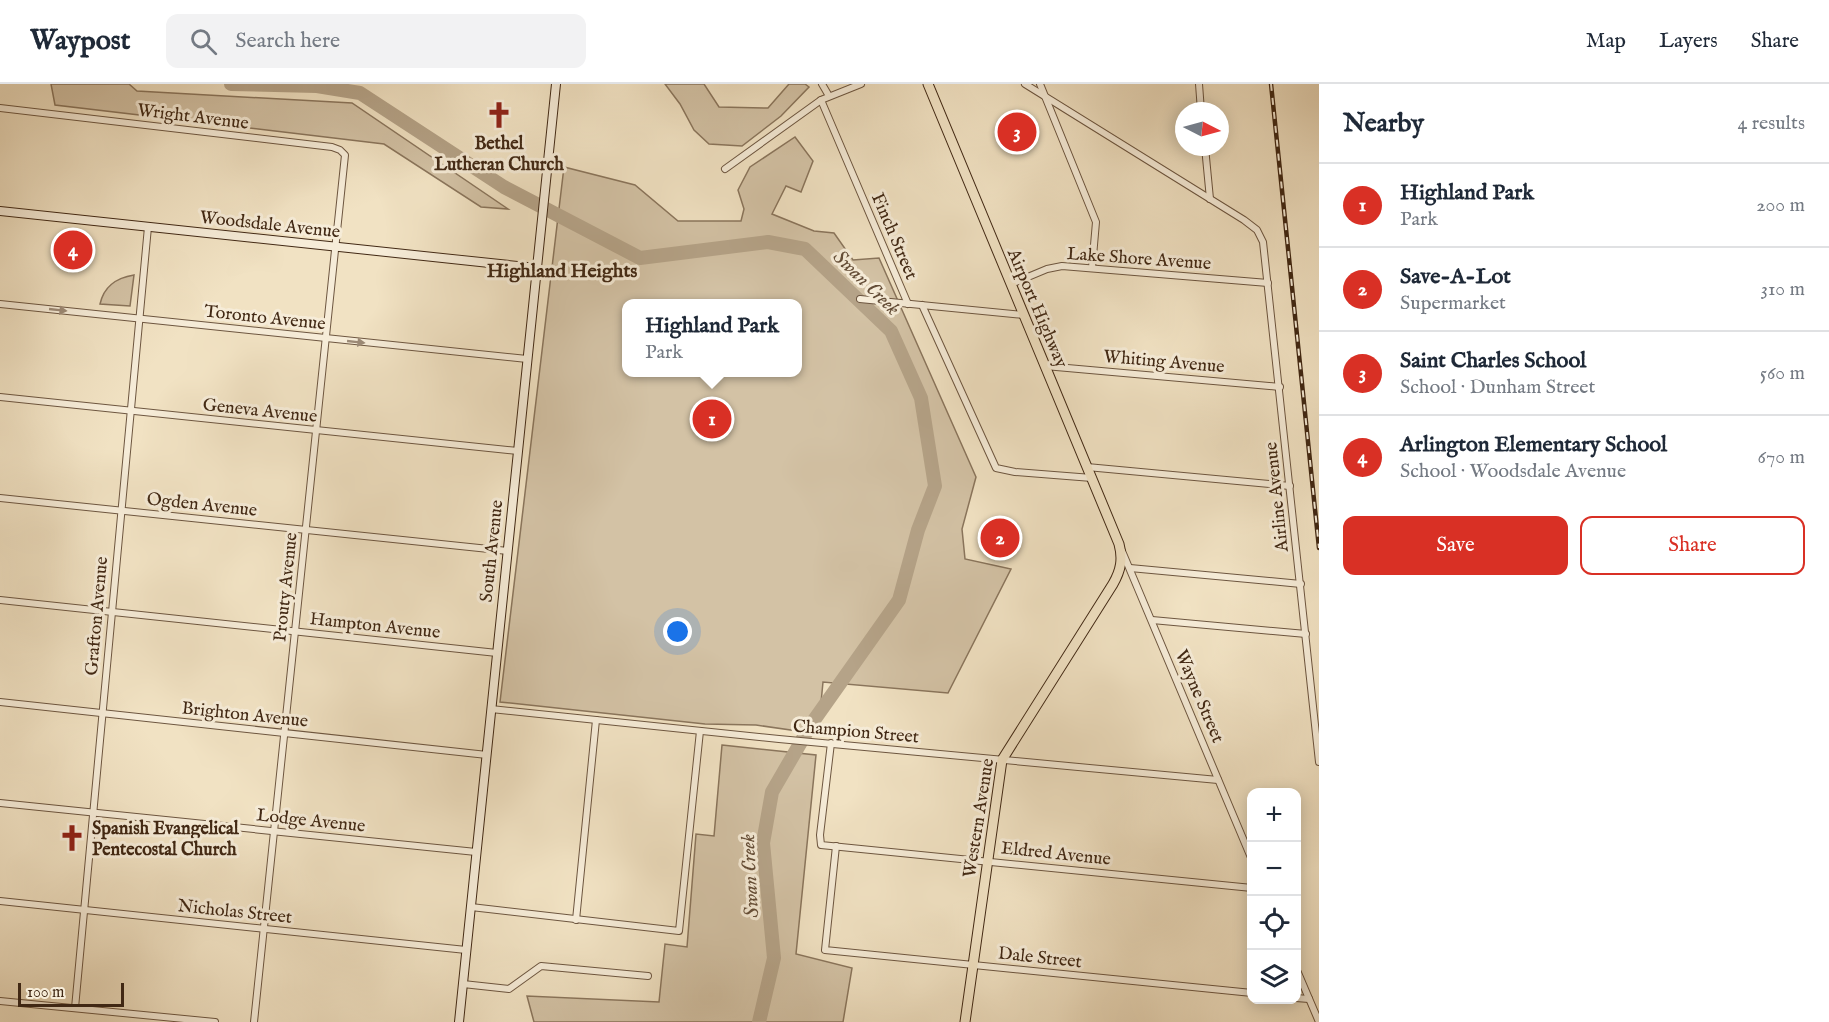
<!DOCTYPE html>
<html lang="en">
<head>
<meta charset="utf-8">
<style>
  body { margin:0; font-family:"IM FELL English",serif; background:#f2f2f3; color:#1f2937 }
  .controls { position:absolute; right:18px; bottom:18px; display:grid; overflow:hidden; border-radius:12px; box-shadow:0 3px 15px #0003 }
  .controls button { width:54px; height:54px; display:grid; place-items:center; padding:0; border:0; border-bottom:2px solid #e0e1e3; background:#fff; color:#1f2937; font:30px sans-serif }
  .compass { position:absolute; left:1175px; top:18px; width:54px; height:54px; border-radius:50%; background:#fff; box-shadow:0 3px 15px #0003; rotate:96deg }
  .scale { position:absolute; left:18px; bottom:15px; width:106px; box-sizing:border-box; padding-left:6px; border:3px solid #412814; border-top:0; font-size:16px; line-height:21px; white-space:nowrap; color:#412814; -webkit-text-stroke:4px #f6ecd8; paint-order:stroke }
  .you { position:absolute; left:678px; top:548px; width:21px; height:21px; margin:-15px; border:4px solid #fff; border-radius:50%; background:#1a73e8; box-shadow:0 0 0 9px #1a73e833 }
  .badge { display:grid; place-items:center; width:39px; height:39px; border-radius:50%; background:#d93025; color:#fff; font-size:20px; font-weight:700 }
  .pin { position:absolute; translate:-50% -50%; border:3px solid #fff; box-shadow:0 2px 6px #0006 }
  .popup { position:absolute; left:622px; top:215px; width:180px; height:78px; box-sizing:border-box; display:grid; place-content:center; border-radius:12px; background:#fff; filter:drop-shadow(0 2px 4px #0005); font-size:20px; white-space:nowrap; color:#747a83 }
  .popup b { font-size:22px; color:#1f2937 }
  .popup::after { content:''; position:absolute; left:50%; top:100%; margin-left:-12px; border:12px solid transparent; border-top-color:#fff }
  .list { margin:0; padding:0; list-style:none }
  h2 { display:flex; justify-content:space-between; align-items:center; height:78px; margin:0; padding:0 24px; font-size:26px }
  h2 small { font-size:20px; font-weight:400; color:#747a83 }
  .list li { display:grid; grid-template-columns:39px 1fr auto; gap:18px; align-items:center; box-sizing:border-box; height:84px; padding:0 24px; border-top:2px solid #e0e1e3 }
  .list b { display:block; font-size:22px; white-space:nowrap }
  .list p { margin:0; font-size:20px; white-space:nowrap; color:#747a83 }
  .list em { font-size:20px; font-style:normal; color:#747a83 }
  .actions { display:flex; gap:12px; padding:18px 24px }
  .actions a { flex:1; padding:14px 0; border:2px solid #d93025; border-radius:12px; text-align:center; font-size:21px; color:#d93025 }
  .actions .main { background:#d93025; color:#fff }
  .icon { flex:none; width:33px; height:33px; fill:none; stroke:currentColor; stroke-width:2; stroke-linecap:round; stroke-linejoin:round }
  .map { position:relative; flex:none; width:1319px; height:938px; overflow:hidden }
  header { display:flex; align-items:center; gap:36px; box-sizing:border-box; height:84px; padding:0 30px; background:#fff; border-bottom:2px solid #e0e1e3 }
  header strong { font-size:28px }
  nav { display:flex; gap:33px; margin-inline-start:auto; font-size:21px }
  .search { width:420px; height:54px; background:#f2f2f3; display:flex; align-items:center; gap:15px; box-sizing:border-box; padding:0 21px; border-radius:12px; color:#747a83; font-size:22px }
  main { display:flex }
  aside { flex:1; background:#fff }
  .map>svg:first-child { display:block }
</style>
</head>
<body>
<header>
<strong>Waypost</strong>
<div class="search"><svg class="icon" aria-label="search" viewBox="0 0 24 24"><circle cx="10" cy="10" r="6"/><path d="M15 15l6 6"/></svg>Search here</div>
<nav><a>Map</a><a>Layers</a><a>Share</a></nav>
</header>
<main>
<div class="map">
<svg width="1319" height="938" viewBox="0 0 1319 938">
  <rect width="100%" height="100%" fill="#f1e2c3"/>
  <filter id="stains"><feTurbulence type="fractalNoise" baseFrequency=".00333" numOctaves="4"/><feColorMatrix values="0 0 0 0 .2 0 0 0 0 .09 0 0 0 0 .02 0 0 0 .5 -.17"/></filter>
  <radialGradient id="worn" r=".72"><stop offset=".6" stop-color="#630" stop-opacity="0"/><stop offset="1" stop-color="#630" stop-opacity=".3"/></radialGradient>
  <g fill="#d3c2a5" stroke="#8a755c" stroke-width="1.5" fill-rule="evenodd">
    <path d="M 51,0 L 129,0 L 137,7 L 352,19 L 508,125 L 481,123 L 384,60 L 55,21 Z"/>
    <path d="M 665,0 L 704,0 L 719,23 L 768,24 L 789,0 L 805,0 L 809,3 L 781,32 L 742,62 L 709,60 L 694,46 L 680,20 Z"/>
    <path d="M 795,53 L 813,77 L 801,108 L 786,102 L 772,130 L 814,147 L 834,149 L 853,176 L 879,174 L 976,393 L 962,445 L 965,475 L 1011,485 L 948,609 L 823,598 L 818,650 L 756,641 L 705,640 L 500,618 L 564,83 L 635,101 L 678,137 L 741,137 L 744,125 L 738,106 L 750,83 ZM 626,220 L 798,220 L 798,288 L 626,288 Z"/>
    <path d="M 134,191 L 130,222 L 100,220 C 104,202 116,194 134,191 Z"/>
    <path d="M 722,661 L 816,671 L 796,870 L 852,884 L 843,938 L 534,938 L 527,912 L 659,918 L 665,860 L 687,863 L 696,750 L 714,752 Z"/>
  </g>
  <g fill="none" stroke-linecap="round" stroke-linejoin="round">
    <path stroke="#b5a388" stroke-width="14" d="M 231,0 L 317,2 L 360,9 L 504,103 L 640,174 L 768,158 L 805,165 L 891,247 L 921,314 L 935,402 L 918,446 L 899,516 L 812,639 L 772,708 L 763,759 L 774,874 L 759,938"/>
    <defs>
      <g id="street">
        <path d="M 822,0 L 829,12"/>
        <path d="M 1025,0 L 1244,136 L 1257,146 L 1263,158 L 1319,678"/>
        <path d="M 1040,0 L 1096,138 L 1092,184"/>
        <path d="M 1199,0 L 1201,27"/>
        <path d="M 821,16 L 908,220"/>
        <path d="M 0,24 L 332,63 L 340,66 L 345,71 L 254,938"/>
        <path d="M 1205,63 L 1210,115"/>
        <path d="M 725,85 L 821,16 L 861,0"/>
        <path d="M 1011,200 L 1047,185 L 1062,182 L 1268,199"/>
        <path d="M 860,215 L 1024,231"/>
        <path d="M 0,220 L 527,275"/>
        <path d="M 922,221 L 996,384 L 1015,388 L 1092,394"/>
        <path d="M 1045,282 L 1280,303"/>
        <path d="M 0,313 L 518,367"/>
        <path d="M 1087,383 L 1290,402"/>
        <path d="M 0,414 L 508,467"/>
        <path d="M 1122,467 L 1252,776"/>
        <path d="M 1130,484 L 1301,500"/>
        <path d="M 0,516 L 497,569"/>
        <path d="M 1152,536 L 1306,550"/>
        <path d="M 0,618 L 487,671"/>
        <path d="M 491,625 L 779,655 L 1218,696"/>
        <path d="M 831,659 L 820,751 L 821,761 L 1252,804"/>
        <path d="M 0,719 L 476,768"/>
        <path d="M 836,762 L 825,866 L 1252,909"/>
        <path d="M 0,817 L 466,866"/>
        <path d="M 471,823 L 679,847 L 700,647"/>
        <path d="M 576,836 L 596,636"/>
        <path d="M 1296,884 L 1319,938"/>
        <path d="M 463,900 L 509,905 L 541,882 L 648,892"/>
        <path d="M 1296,914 L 1309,915"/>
        <path d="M 0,917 L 215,938"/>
        <path d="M 75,924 L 148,143"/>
      </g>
      <g id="secondary">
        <path d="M 0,127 L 537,184"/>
        <path d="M 459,938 L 556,0"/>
      </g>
      <path id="primary" d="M 928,0 L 1119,460 C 1123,475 1121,486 1113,500 L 1002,676 L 965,938"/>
    </defs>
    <use href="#street" stroke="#6d5640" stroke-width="8"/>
    <use href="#secondary" stroke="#412814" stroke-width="10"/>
    <use href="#primary" stroke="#412814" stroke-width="11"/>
    <use href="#street" stroke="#f6ecd8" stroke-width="6"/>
    <use href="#secondary" stroke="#f6ecd8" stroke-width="8"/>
    <use href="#primary" stroke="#f1e2c3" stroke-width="9"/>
    <defs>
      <path id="rail" d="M 1271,0 L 1319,464"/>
    </defs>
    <use href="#rail" stroke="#412814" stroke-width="4.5"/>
    <use href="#rail" stroke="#f6ecd8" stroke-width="2" stroke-dasharray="7" stroke-linecap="butt"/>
  </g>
  <defs><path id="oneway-solid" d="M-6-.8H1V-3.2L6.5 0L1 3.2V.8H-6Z" transform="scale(1.5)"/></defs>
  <g fill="#9c8a76">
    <use href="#oneway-solid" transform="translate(58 226) rotate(6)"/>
    <use href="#oneway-solid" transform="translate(356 258) rotate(6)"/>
  </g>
  <defs>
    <symbol id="church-bare" viewBox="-9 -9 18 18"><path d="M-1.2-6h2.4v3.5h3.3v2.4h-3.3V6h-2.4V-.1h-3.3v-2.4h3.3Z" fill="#8f2418" stroke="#f6ecd8" stroke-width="2.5" paint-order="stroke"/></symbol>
  </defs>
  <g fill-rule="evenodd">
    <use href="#church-bare" x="480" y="12" width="38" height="38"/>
    <use href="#church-bare" x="53" y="735" width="38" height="38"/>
  </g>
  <g text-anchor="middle" stroke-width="6" stroke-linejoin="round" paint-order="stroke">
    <g font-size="18" fill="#412814" stroke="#f6ecd8">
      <text transform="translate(193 32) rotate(7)" y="6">Wright Avenue</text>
      <text transform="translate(270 140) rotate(6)" y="6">Woodsdale Avenue</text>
      <text transform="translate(895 152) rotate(67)" y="6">Finch Street</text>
      <text transform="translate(1139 174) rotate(4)" y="6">Lake Shore Avenue</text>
      <text transform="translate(1038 224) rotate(67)" y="6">Airport Highway</text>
      <text transform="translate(265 233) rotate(6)" y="6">Toronto Avenue</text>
      <text transform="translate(1164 277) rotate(5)" y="6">Whiting Avenue</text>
      <text transform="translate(260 326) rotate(6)" y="6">Geneva Avenue</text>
      <text transform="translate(1276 413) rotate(-96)" y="6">Airline Avenue</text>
      <text transform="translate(202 420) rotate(6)" y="6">Ogden Avenue</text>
      <text transform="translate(491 467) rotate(-84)" y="6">South Avenue</text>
      <text transform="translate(285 503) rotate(-84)" y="6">Prouty Avenue</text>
      <text transform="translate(96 532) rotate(-85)" y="6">Grafton Avenue</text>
      <text transform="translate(375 541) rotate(6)" y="6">Hampton Avenue</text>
      <text transform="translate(1200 612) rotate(67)" y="6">Wayne Street</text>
      <text transform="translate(245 630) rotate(6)" y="6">Brighton Avenue</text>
      <text transform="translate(856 647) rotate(5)" y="6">Champion Street</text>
      <text transform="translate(978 734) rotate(-81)" y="6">Western Avenue</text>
      <text transform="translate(311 736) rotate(6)" y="6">Lodge Avenue</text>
      <text transform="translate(1056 769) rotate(6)" y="6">Eldred Avenue</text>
      <text transform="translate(235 827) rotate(6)" y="6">Nicholas Street</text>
      <text transform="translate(1040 873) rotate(6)" y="6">Dale Street</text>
    </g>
    <g font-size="18" font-weight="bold" fill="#412814" stroke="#f6ecd8">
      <text x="499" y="65">Bethel<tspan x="499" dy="21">Lutheran Church</tspan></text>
      <text x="92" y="750" text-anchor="start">Spanish Evangelical<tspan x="92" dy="21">Pentecostal Church</tspan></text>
    </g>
    <g font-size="20" font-weight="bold" fill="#412814" stroke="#f6ecd8">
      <text x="562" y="193">Highland Heights</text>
    </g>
    <g font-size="20" font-style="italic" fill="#644d37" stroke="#f6ecd8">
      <text transform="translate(867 198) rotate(44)" y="7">Swan Creek</text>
      <text transform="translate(749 792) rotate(-93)" y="7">Swan Creek</text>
    </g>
  </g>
  <rect width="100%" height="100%" filter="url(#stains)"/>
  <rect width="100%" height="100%" fill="url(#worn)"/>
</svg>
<div class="controls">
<button>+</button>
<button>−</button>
<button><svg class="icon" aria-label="locate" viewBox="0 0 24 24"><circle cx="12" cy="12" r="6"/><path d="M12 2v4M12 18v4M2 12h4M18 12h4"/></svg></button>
<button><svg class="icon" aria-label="layers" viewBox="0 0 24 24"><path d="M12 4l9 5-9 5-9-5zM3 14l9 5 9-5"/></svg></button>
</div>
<svg class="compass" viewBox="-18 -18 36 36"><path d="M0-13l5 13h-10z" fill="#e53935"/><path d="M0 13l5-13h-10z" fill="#747a83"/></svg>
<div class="scale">100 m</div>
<div class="you"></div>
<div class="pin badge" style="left:712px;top:335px">1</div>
<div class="popup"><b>Highland Park</b>Park</div>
<div class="pin badge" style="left:1000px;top:454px">2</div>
<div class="pin badge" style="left:1017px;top:48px">3</div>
<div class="pin badge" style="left:73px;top:166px">4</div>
</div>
<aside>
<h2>Nearby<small>4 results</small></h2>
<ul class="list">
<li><span class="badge">1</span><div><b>Highland Park</b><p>Park</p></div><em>200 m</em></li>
<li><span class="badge">2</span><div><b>Save-A-Lot</b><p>Supermarket</p></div><em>310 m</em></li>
<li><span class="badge">3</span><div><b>Saint Charles School</b><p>School · Dunham Street</p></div><em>560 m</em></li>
<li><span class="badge">4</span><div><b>Arlington Elementary School</b><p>School · Woodsdale Avenue</p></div><em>670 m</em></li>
</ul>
<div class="actions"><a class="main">Save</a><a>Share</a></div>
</aside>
</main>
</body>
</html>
